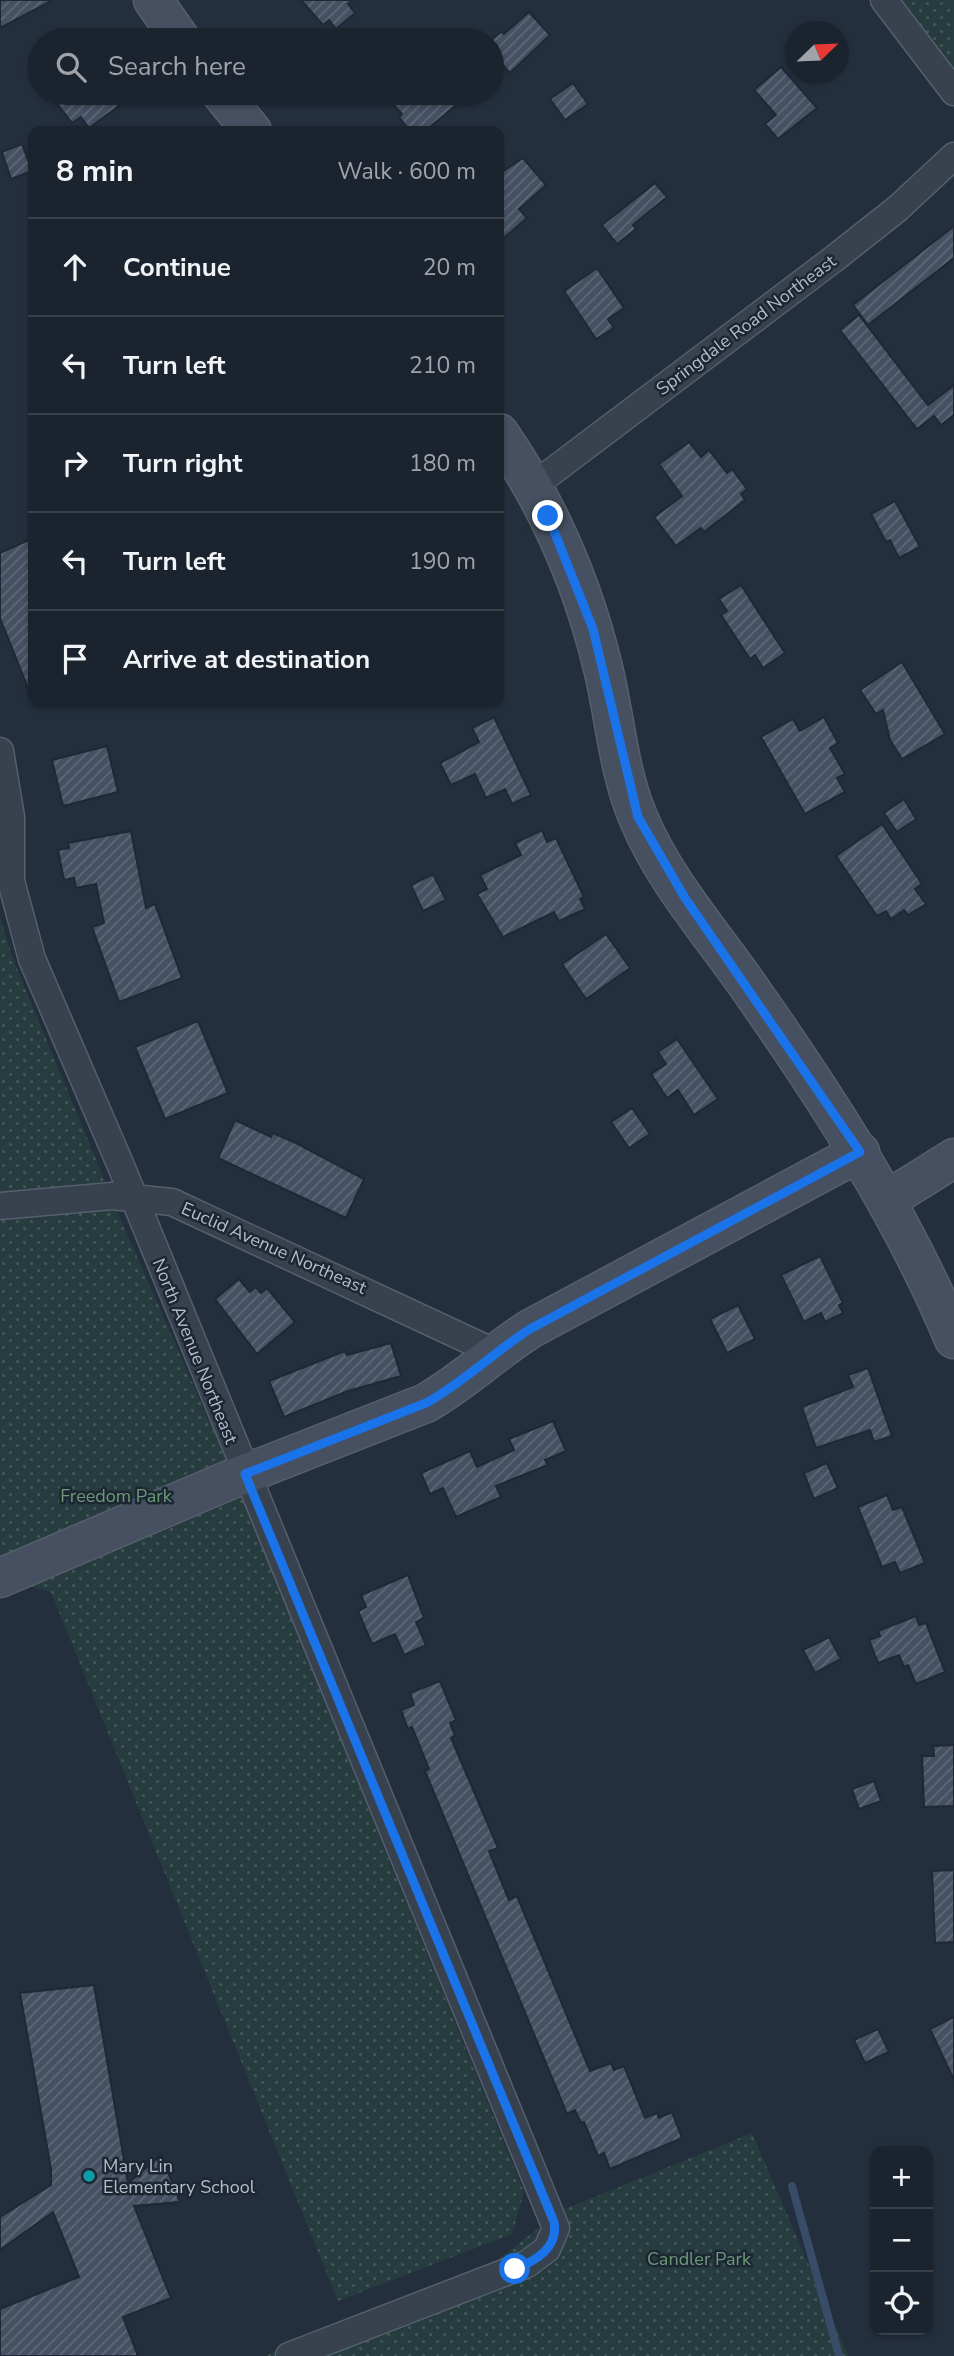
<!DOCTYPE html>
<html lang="en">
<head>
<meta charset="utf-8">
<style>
  body { margin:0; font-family:"Nunito Sans",sans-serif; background:#282f3a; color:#f1f3f6 }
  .controls { position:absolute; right:21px; bottom:21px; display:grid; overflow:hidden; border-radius:14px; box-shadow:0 2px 5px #0004 }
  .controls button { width:63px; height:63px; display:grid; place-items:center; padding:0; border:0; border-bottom:2px solid #39404a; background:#1b232e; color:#f1f3f6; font:35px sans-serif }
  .compass { position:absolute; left:786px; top:21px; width:63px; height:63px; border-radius:50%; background:#1b232e; box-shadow:0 2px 5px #0004; rotate:67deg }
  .stop { position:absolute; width:21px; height:21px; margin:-16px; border:5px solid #1a73e8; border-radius:50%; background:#fff }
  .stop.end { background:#1a73e8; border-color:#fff; box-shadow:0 2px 7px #0008 }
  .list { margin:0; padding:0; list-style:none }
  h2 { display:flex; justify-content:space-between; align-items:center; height:91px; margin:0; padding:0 28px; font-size:30px }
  h2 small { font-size:23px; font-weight:400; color:#a0a4aa }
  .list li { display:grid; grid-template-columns:46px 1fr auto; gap:21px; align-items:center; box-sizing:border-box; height:98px; padding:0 28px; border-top:2px solid #39404a }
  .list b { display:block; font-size:26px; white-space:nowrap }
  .list em { font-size:23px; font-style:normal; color:#a0a4aa }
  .icon { flex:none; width:38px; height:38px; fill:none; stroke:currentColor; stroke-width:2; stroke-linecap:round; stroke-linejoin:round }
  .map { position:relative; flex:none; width:954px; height:2356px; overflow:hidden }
  .search { position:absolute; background:#1b232e; box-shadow:0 2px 5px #0004; left:28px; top:28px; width:476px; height:77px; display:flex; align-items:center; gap:18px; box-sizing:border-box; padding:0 24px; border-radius:38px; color:#a0a4aa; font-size:26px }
  .panel { position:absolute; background:#1b232e; box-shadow:0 2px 5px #0004; left:28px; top:126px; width:476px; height:581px; border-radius:14px }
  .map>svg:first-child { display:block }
</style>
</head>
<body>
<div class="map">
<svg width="954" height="2356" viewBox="0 0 954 2356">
  <defs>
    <pattern id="park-dots" width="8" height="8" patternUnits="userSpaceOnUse" patternTransform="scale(1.75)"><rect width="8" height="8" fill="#263c3f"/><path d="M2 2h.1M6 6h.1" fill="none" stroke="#435659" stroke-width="1.8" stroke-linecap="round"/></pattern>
    <pattern id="building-hatch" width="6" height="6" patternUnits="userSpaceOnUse" patternTransform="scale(1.75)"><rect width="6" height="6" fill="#455162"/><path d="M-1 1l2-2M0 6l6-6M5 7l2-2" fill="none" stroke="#5d6877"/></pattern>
  </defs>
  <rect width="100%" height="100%" fill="#242f3e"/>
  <g fill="url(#park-dots)">
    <path d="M 888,0 L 954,0 L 954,81 Z"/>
    <path d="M 0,918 L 13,959 L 124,1227 L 229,1466 L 524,2192 L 512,2234 L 338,2301 L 51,1592 L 0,1578 Z"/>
    <path d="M 752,2133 L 848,2356 L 265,2356 L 495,2262 L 560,2211 Z"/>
  </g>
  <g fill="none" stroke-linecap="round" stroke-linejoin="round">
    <path stroke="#394c67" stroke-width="8" d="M 792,2186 L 839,2356"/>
  </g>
  <g fill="url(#building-hatch)" stroke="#1f2835" stroke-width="2">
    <path d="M 0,0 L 53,0 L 0,28 Z"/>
    <path d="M 301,0 L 353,0 L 348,4 L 355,13 L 336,29 L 329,20 L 323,25 Z"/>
    <path d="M 529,12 L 550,35 L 510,73 L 492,53 L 491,40 L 501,32 L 504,34 Z"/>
    <path d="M 781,67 L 817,108 L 778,139 L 765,124 L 776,115 L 754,90 Z"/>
    <path d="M 573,83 L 588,104 L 565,120 L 550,99 Z"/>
    <path d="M 49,93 L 110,93 L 119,106 L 89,128 L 81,117 L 72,123 Z"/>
    <path d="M 383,93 L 471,93 L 425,131 L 410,131 L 399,117 L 402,114 Z"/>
    <path d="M 22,144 L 32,171 L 11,179 L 2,152 Z"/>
    <path d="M 523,158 L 546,185 L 519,209 L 527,218 L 499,242 L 499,174 Z"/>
    <path d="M 655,183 L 667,197 L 633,225 L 636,229 L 617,244 L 602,225 Z"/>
    <path d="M 954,226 L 954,258 L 868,325 L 853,305 Z"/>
    <path d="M 597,268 L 624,308 L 608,319 L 614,328 L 596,339 L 564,291 Z"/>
    <path d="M 859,315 L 928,405 L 954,385 L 954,415 L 941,425 L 934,416 L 917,429 L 840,330 Z"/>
    <path d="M 689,442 L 701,457 L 709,450 L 727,473 L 732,469 L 747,489 L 741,494 L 745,500 L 704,532 L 701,528 L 676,546 L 654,517 L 682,496 L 659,464 Z"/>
    <path d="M 895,501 L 920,547 L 899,558 L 890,540 L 886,542 L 871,514 Z"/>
    <path d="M 33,538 L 33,698 L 32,698 L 0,618 L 0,553 Z"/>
    <path d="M 741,585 L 785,653 L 763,668 L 755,655 L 750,659 L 721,615 L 727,611 L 719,599 Z"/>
    <path d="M 902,662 L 945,734 L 902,759 L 890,740 L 883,710 L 876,714 L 860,690 Z"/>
    <path d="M 494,717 L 531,795 L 512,804 L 505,789 L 486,798 L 475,774 L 451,785 L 440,763 L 479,742 L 472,728 Z"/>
    <path d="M 824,717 L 838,743 L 830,748 L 845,774 L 837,778 L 845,792 L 805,814 L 761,737 L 793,719 L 800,731 Z"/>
    <path d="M 107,746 L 118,792 L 63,806 L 52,760 Z"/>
    <path d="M 904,799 L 916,819 L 897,832 L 884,813 Z"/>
    <path d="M 882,824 L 922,884 L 915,889 L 926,904 L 908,915 L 904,910 L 891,919 L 886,911 L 877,916 L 836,856 Z"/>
    <path d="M 542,830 L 547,842 L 556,838 L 584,897 L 580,899 L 585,909 L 559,921 L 554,912 L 503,937 L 477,894 L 487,889 L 480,875 L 521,855 L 515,843 Z"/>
    <path d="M 131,831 L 146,908 L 155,904 L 182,978 L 119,1002 L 92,927 L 104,923 L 96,884 L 76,888 L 74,878 L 64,880 L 58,850 L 69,848 L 68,843 Z"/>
    <path d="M 433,874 L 446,900 L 423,911 L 411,885 Z"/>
    <path d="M 606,934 L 630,968 L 586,999 L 562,964 Z"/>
    <path d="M 198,1021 L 228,1093 L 165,1119 L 135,1047 Z"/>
    <path d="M 677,1039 L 718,1099 L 694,1115 L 678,1090 L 667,1098 L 651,1074 L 666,1064 L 658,1052 Z"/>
    <path d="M 632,1108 L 650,1134 L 629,1148 L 611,1122 Z"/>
    <path d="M 235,1120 L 271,1137 L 273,1133 L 296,1143 L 364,1179 L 346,1218 L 218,1158 Z"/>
    <path d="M 820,1256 L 843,1303 L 839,1305 L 843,1313 L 825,1322 L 821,1313 L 804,1322 L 781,1275 Z"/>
    <path d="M 239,1279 L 250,1292 L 256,1287 L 261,1293 L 267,1288 L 295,1322 L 257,1354 L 215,1299 Z"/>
    <path d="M 738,1305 L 755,1339 L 727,1353 L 710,1319 Z"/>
    <path d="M 391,1343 L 401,1376 L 348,1391 L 284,1417 L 269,1381 L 345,1351 L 347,1355 Z"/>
    <path d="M 868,1368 L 892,1436 L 874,1442 L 870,1430 L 816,1448 L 802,1407 L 853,1387 L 848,1375 Z"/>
    <path d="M 553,1421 L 566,1451 L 545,1460 L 548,1465 L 496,1486 L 501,1497 L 456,1517 L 443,1488 L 430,1494 L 421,1473 L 470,1451 L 477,1467 L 514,1450 L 509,1439 Z"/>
    <path d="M 827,1463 L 838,1488 L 814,1499 L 804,1473 Z"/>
    <path d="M 887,1495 L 893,1510 L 902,1507 L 925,1563 L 900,1573 L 895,1562 L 882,1567 L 858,1507 Z"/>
    <path d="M 408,1575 L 424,1618 L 416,1622 L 426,1645 L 404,1655 L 395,1634 L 372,1644 L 358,1611 L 366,1607 L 361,1595 Z"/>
    <path d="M 916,1616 L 919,1625 L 926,1623 L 945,1672 L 916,1684 L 908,1665 L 904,1667 L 899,1655 L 878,1663 L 869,1640 L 880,1636 L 878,1631 Z"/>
    <path d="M 829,1637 L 841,1659 L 815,1673 L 803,1650 Z"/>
    <path d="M 440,1681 L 456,1720 L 450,1723 L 455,1736 L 451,1738 L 498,1848 L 489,1851 L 509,1900 L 517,1896 L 590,2071 L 611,2063 L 614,2070 L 624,2066 L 645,2118 L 657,2113 L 659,2118 L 672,2112 L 682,2138 L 610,2169 L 604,2153 L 598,2156 L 584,2122 L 581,2123 L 575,2110 L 567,2114 L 425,1771 L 429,1769 L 412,1727 L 408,1729 L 401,1710 L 414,1705 L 410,1693 Z"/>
    <path d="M 954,1745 L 954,1806 L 924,1807 L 922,1756 L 934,1756 L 933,1746 Z"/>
    <path d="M 874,1781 L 881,1801 L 859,1809 L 852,1789 Z"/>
    <path d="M 954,1870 L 954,1942 L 935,1943 L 932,1871 Z"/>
    <path d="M 94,1985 L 128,2183 L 161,2155 L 180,2202 L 134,2206 L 171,2298 L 123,2317 L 138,2356 L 0,2356 L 0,2309 L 79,2277 L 53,2212 L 0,2250 L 0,2217 L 51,2185 L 51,2169 L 20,1993 Z"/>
    <path d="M 954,2017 L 954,2080 L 930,2029 Z"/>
    <path d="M 878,2029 L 889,2052 L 865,2063 L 854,2040 Z"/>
  </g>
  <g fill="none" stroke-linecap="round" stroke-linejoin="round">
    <defs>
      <g id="street">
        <path d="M 884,0 L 954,92"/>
        <path d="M 533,486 L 835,258 L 897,209 L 954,156"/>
        <path d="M 0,751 L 11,817 L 11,881 L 32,959 L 121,1166 L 556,2228 L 547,2249 L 527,2264 L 289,2356"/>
        <path d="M 0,1206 L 112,1196 L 172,1202 L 494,1352"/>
      </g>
      <g id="secondary">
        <path d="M 153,0 L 181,40"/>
        <path d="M 221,93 L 252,131"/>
        <path d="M 499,433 C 548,504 583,584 603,668 C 615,716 618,770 638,817 C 664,881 714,936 753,993 C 830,1103 902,1215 954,1339"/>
        <path d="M 887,1200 L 954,1158"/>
        <path d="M 0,1578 L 227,1481 L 426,1403 C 463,1382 494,1352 530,1329 L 860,1152"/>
      </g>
    </defs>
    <use href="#street" stroke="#565f6c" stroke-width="29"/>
    <use href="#secondary" stroke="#565f6c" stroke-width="41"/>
    <use href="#street" stroke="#38414e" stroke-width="26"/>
    <use href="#secondary" stroke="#465061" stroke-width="38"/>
  </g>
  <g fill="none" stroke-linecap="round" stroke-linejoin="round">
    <path stroke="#1a73e8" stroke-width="9" d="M 515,2269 C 535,2261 559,2248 554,2222 L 245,1474 L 426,1403 C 464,1382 494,1352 530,1329 L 860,1152 L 685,898 L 638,817 L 593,629 L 548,516"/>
  </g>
  <circle fill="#0f9aa8" stroke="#1d2633" stroke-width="2.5" cx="89" cy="2176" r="7"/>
  <g text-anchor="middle" stroke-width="5" stroke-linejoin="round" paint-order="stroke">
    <g font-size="18" fill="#b4bcc9" stroke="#1d2633">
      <text transform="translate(746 325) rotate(-37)" y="6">Springdale Road Northeast</text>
      <text transform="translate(274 1248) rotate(24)" y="6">Euclid Avenue Northeast</text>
      <text transform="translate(195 1351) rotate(68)" y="6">North Avenue Northeast</text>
    </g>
    <g font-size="18" fill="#6b9a76" stroke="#1d2633">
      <text x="116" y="1502">Freedom Park</text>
      <text x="699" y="2265">Candler Park</text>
    </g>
    <g font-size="18" fill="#b4bcc9" stroke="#1d2633" text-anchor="start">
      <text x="103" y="2172">Mary Lin<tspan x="103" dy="21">Elementary School</tspan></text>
    </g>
  </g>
</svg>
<div class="controls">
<button>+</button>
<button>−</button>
<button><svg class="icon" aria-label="locate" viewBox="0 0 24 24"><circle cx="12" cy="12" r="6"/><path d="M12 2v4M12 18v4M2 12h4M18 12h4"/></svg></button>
</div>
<svg class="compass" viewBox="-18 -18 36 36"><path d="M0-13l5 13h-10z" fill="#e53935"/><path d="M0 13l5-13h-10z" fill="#a0a4aa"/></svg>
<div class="stop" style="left:515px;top:2269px"></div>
<div class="stop end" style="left:548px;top:516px"></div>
<div class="search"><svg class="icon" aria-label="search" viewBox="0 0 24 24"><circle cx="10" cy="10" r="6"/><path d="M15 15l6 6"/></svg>Search here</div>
<section class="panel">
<h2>8 min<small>Walk · 600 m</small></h2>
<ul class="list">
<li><svg class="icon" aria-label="ahead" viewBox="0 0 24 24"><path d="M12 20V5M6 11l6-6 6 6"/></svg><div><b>Continue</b></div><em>20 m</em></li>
<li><svg class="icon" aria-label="left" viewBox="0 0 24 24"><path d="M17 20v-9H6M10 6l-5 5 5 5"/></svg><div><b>Turn left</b></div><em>210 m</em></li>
<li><svg class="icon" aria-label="right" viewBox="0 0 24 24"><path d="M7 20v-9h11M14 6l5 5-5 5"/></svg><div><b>Turn right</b></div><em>180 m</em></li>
<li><svg class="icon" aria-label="left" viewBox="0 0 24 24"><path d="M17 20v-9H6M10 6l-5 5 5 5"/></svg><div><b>Turn left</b></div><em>190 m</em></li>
<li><svg class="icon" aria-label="arrive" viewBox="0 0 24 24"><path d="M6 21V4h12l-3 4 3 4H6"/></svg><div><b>Arrive at destination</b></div></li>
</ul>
</section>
</div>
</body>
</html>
